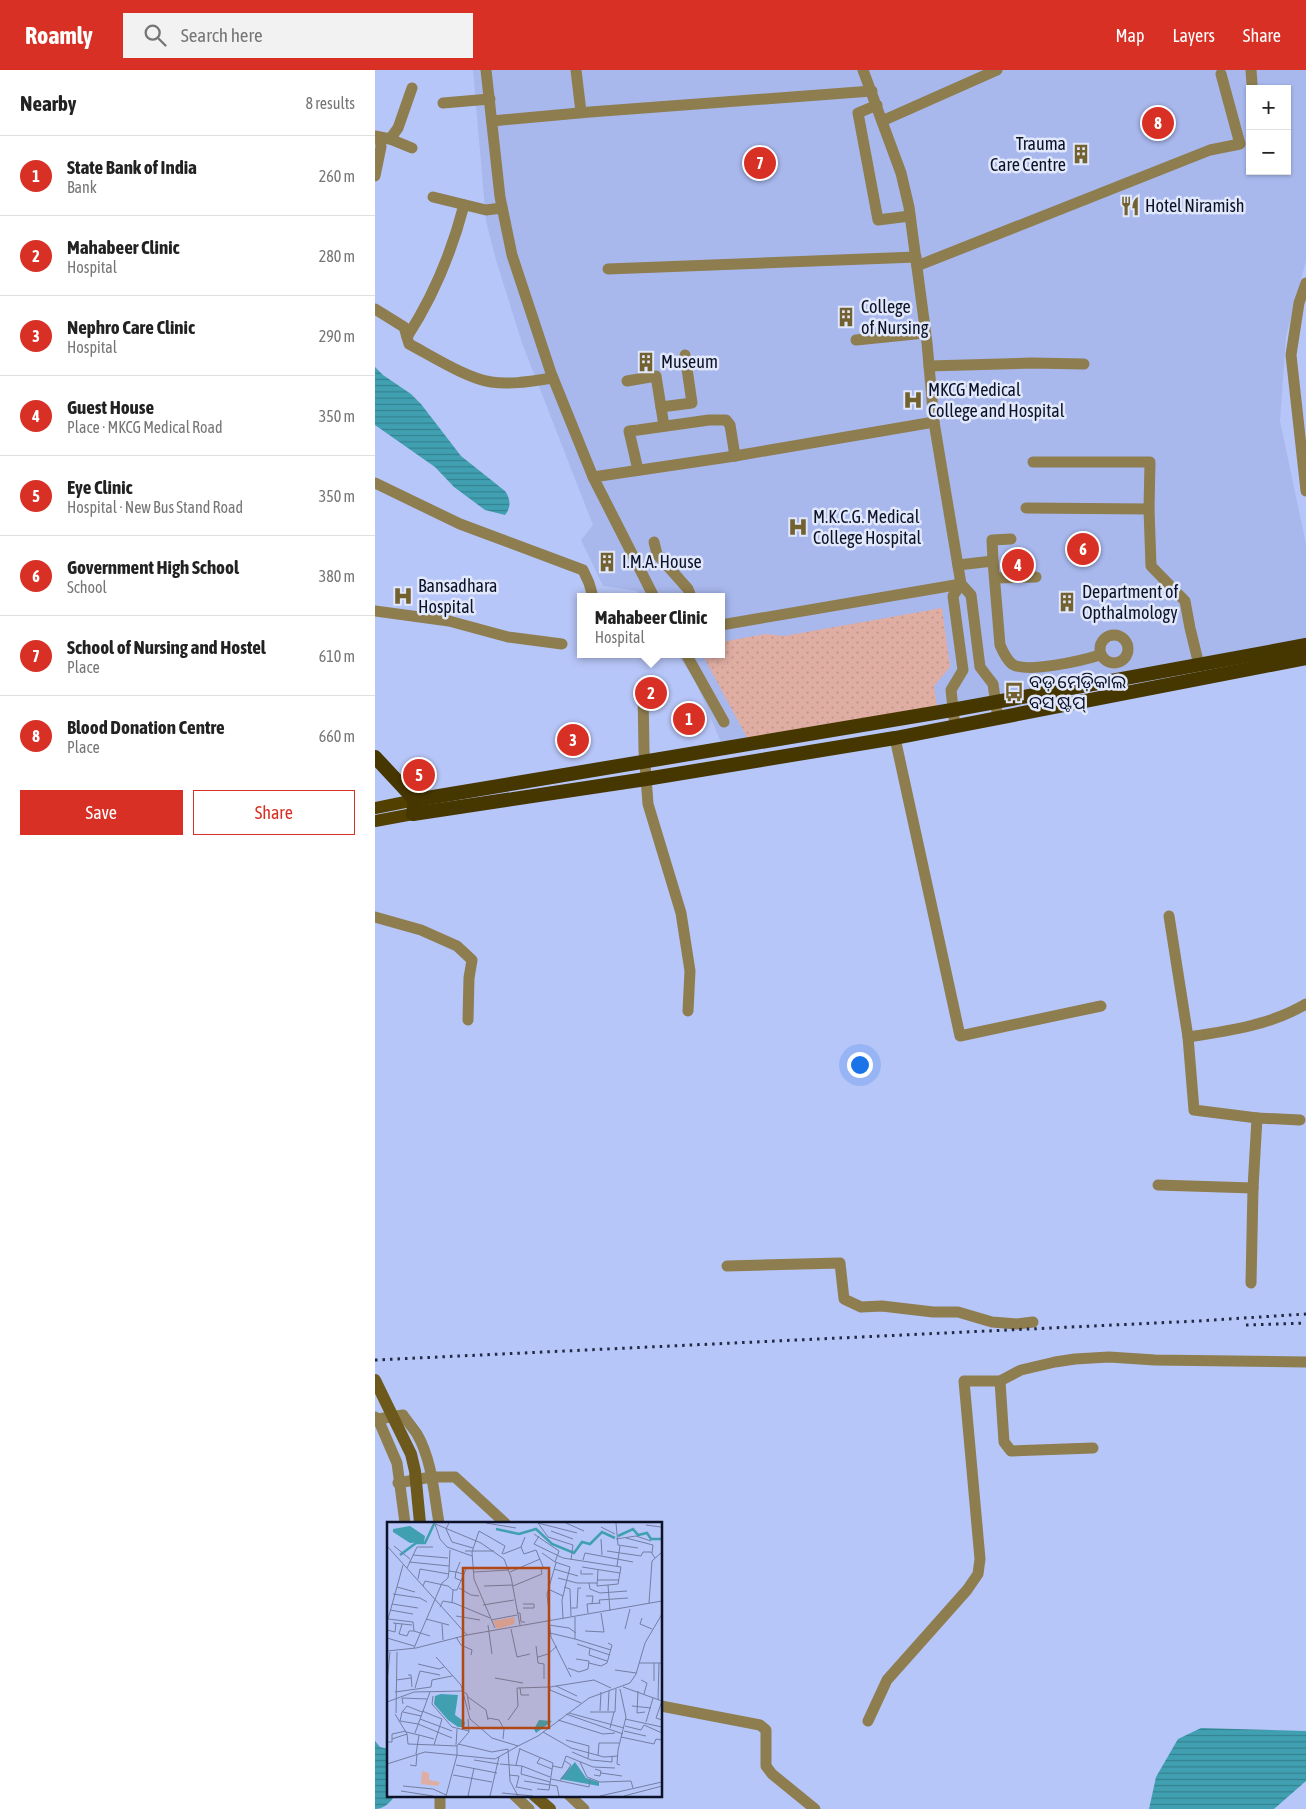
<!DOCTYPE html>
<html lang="en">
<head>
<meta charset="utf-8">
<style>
  body { margin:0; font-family:"Asap Condensed","Noto Sans Oriya",sans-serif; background:#f2f2f2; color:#222 }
  .controls { position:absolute; right:15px; top:15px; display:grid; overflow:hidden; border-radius:0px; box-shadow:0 1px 4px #0004 }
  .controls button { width:45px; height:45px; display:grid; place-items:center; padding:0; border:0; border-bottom:1px solid #e0e0e0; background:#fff; color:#222; font:25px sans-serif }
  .you { position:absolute; left:484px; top:994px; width:18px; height:18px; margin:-12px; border:4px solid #fff; border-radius:50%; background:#1a73e8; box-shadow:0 0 0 8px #1a73e833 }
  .badge { display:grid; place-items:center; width:32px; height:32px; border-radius:50%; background:#d93025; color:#fff; font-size:16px; font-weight:700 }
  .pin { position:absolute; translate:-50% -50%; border:2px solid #fff; box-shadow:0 1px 5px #0006 }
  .popup { position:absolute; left:202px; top:523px; width:148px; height:65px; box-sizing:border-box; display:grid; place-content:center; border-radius:0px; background:#fff; filter:drop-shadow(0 1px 4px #0005); font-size:16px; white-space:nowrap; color:#767676 }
  .popup b { font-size:19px; color:#222 }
  .popup::after { content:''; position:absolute; left:50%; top:100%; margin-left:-10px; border:10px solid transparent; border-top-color:#fff }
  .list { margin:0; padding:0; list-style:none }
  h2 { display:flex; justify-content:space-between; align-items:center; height:65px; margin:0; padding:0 20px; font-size:21px }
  h2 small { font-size:16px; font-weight:400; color:#767676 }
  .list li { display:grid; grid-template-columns:32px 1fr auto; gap:15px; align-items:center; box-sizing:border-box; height:80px; padding:0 20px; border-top:1px solid #e0e0e0 }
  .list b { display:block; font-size:19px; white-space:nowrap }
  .list p { margin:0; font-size:16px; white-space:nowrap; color:#767676 }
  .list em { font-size:16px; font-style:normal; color:#767676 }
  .actions { display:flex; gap:10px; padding:15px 20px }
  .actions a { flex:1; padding:11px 0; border:1px solid #d93025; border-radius:0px; text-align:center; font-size:18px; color:#d93025 }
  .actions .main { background:#d93025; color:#fff }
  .icon { flex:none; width:28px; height:28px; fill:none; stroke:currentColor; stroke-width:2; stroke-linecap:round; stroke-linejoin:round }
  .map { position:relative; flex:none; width:931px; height:1739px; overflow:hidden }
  header { display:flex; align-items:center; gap:30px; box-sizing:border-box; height:70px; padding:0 25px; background:#d93025; color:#fff }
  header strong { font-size:24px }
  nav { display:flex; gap:28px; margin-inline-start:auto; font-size:18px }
  .search { width:350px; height:45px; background:#f2f2f2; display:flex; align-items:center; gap:12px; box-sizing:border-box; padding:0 18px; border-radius:0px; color:#767676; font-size:19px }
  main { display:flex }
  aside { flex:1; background:#fff }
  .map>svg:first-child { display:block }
</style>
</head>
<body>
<header>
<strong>Roamly</strong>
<div class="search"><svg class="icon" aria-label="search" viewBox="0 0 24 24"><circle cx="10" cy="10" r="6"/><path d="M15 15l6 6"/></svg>Search here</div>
<nav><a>Map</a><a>Layers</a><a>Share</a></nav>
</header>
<main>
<aside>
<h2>Nearby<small>8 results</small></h2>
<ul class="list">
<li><span class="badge">1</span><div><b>State Bank of India</b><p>Bank</p></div><em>260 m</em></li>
<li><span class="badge">2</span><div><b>Mahabeer Clinic</b><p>Hospital</p></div><em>280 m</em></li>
<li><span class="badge">3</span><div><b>Nephro Care Clinic</b><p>Hospital</p></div><em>290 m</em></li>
<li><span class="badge">4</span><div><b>Guest House</b><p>Place · MKCG Medical Road</p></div><em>350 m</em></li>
<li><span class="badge">5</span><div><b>Eye Clinic</b><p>Hospital · New Bus Stand Road</p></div><em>350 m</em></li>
<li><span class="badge">6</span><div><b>Government High School</b><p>School</p></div><em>380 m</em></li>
<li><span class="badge">7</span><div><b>School of Nursing and Hostel</b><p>Place</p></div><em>610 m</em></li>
<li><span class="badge">8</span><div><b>Blood Donation Centre</b><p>Place</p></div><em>660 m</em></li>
</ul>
<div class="actions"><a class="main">Save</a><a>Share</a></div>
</aside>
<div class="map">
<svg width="931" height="1739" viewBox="0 0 931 1739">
  <defs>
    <pattern id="park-dots" width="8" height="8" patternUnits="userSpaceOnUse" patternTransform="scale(1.25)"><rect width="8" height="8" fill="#e0ada3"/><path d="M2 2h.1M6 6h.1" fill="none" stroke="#bf948c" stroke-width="1.8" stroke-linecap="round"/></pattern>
    <pattern id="water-rules" width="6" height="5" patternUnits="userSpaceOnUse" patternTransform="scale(1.25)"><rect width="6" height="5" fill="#40a0b1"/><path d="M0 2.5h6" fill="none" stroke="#348190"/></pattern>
  </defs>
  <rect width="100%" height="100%" fill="#b7c6f8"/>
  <path fill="#a8b8ed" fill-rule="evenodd" d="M 98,0 L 931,0 L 931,191 L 911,266 L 905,351 L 931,474 L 931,572 L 350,682 L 320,610 L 302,584 L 346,584 L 346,527 L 265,527 L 262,521 L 228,516 L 206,470 L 218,455 L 147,273 L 121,190 L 111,151 ZM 875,19 L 912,19 L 912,101 L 875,101 Z"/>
  <path fill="url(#park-dots)" d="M 567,538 L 575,597 L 559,616 L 562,636 L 374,671 L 327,584 L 346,584 L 346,572 L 391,564 L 409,566 Z"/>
  <g fill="url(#water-rules)">
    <path d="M 0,297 L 8,305 L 36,324 L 46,334 L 86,386 L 130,421 C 136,429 136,438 130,445 L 110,440 L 79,417 L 60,397 L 0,355 Z"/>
    <path d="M 826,1658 L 931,1661 L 931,1711 L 899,1739 L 774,1739 L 781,1707 L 803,1669 Z"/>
    <path d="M 0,1671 L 5,1677 L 14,1679 L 14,1725 L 20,1725 C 16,1732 9,1739 0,1739 Z"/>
  </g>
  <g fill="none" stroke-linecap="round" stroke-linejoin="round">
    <g stroke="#8e7d4e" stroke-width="11">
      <path d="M 111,0 L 125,127 L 137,185 L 176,303 L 218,407 L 279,527"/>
      <path d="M 201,0 L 206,42"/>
      <path d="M 488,0 L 526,103 L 534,137 L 552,273 L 559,352 L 586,514"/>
      <path d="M 876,0 L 877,14"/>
      <path d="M 68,33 L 115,29"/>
      <path d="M 502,35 L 483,43 L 503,150 L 535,146"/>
      <path d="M 117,51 L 215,42 L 497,21"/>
      <path d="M 507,51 L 622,0"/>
      <path d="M 0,66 L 15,69 L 23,58 L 37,18"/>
      <path d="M 15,69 L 37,78"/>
      <path d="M 0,106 L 6,77 L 5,68"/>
      <path d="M 58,127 L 111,140 L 127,138"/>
      <path d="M 542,196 L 835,80 L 865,74 L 846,4"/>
      <path d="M 233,199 L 541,187"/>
      <path d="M 931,213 L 924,233 L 916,285 L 931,421"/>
      <path d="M 0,239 L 29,257 L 34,274 C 57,286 91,308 116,312 C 137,315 157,311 178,308"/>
      <path d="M 32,267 C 58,227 77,181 89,135"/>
      <path d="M 481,270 L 550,263"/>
      <path d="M 554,296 L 656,293 L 709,294"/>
      <path d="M 252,311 L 281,306 L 289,356"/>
      <path d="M 286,337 L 317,333 L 310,285"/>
      <path d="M 263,400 L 254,361 L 263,360 L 334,350 L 351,350 L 355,355 L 360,386"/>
      <path d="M 218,407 L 360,386 L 559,352"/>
      <path d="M 0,413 L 85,454 L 208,500 L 214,513 L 218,527"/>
      <path d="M 651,438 L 774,439 L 775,392 L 658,392"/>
      <path d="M 774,439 L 776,496 L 810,531 L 815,558 L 824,595"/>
      <path d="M 279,472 L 282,484 L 313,519 L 316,527"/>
      <path d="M 618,491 L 617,470 L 636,469"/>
      <path d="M 583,495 L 618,491 L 625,575 C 628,582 631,589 637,594 C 651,604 709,590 725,585"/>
      <path d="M 620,508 L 661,507"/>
      <path d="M 586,514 L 596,525 L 605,597 L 618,614 L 623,649"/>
      <path d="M 0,541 L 74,551 L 133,567 L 187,574"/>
      <path d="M 346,555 L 586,514"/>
      <circle cx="739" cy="579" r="14"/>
      <path d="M 311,584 L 349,652"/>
      <path d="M 268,622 L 269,680 L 273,734 L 306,843 L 315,901 L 313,941"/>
      <path d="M 580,657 L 576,620 L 588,600 L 578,526 L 586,514"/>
      <path d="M 520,668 L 585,966 L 726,936"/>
      <path d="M 794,846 L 813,967 L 819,1040 L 882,1048 L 878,1118 L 876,1213"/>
      <path d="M 0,847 L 46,860 L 82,876 L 97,890 L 94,908 L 93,950"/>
      <path d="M 813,967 C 853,961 896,955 931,934"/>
      <path d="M 882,1048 L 925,1050"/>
      <path d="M 783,1115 L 878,1118"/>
      <path d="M 352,1196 L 465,1193 L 469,1229 L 486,1237 L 507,1236 L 558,1242 L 583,1242 L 617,1252 L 642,1254 L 658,1252"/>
      <path d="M 625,1311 L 629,1372 L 636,1381 L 718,1378"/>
      <path d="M 0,1347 L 3,1349 L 22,1393 L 30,1453"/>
      <path d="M 3,1349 L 28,1345 C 32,1351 38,1358 42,1364 C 57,1390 59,1424 64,1453"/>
      <path d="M 23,1413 L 56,1407 L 80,1407 L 130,1453"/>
      <path d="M 286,1636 L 385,1655 L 391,1660 L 391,1696 L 397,1704 L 440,1739"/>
      <path d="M 493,1651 L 512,1610 L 592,1520 L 603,1504 L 605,1489 L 589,1311 L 625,1311 L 646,1300 L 680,1292 L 700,1289 L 734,1287 L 780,1290 L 931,1292"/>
      <path d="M 65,1725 L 65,1739"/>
      <path d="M 139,1725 L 154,1739"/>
      <path d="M 194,1725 L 209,1739"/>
    </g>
    <path stroke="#6d591b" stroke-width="12" d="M 159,1725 L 175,1739"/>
    <g stroke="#524000" stroke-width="12">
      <path d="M 0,738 L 40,730"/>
      <path d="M 0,751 L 38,744"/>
    </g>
    <g stroke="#463600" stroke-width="14">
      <path d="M 0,687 L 40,730"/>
      <path d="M 40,730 L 38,744 L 271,709 L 520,668 L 931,588"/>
      <path d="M 40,730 L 577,640 L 931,575"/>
    </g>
    <g stroke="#222942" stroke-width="3" stroke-dasharray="2.5 5" stroke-linecap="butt">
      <path d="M 871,1255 L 931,1253"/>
      <path d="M 0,1290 L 823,1251 L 931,1244"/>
    </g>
    <path stroke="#6d591b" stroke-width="12" d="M 0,1310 L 36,1384 L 40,1401 L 45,1453"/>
  </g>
  <defs>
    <symbol id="building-bare" viewBox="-9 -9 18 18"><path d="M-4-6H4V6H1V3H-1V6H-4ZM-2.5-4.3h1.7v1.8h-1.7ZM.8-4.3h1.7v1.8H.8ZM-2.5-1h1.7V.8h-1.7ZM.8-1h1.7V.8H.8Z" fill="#736230" stroke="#e2e8fb" stroke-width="2.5" paint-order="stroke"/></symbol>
    <symbol id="restaurant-bare" viewBox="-9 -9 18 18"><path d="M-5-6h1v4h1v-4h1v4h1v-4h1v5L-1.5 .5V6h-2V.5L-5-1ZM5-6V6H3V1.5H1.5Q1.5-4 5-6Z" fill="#736230" stroke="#e2e8fb" stroke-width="2.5" paint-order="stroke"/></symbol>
    <symbol id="hospital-bare" viewBox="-9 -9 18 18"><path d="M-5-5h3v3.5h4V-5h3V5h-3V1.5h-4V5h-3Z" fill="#736230" stroke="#e2e8fb" stroke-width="2.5" paint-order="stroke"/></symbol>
    <symbol id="bus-bare" viewBox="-9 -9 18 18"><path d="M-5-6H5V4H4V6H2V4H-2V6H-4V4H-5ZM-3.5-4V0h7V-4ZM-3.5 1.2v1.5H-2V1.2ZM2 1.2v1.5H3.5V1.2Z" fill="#736230" stroke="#e2e8fb" stroke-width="2.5" paint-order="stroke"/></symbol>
  </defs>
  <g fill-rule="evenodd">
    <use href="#building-bare" x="692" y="70" width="28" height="28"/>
    <use href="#restaurant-bare" x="741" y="122" width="28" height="28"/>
    <use href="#building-bare" x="457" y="233" width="28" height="28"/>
    <use href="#building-bare" x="257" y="278" width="28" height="28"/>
    <use href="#hospital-bare" x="524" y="316" width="28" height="28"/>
    <use href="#hospital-bare" x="409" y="443" width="28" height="28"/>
    <use href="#building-bare" x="218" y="478" width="28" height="28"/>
    <use href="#hospital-bare" x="14" y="512" width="28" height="28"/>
    <use href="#building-bare" x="678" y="518" width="28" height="28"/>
    <use href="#bus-bare" x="625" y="608" width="28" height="28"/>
  </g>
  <g text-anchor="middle" stroke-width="5" stroke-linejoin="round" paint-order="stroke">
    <g font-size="18" fill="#0c1227" stroke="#e2e8fb" text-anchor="start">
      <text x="691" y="80" text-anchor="end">Trauma<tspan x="691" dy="21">Care Centre</tspan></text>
      <text x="770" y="142">Hotel Niramish</text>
      <text x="486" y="243">College<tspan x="486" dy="21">of Nursing</tspan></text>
      <text x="286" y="298">Museum</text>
      <text x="553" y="326">MKCG Medical<tspan x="553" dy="21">College and Hospital</tspan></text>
      <text x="438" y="453">M.K.C.G. Medical<tspan x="438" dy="21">College Hospital</tspan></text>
      <text x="247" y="498">I.M.A. House</text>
      <text x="43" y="522">Bansadhara<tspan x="43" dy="21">Hospital</tspan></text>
      <text x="707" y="528">Department of<tspan x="707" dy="21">Opthalmology</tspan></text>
      <text x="654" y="618">ବଡ଼ ମେଡ଼ିକାଲ<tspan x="654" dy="21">ବସ ଷ୍ଟପ୍</tspan></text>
    </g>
  </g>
  <g transform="translate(12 1452)">
    <rect width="275" height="275" fill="#b7c6f8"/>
    <path d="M 35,249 L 42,251 L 42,258 L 53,260 L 51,264 L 34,262 Z" fill="#e0ada3"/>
    <path d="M 128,95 L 127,102 L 110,107 L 106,99 Z" fill="#e0ada3"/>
    <path d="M 23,4 L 38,14 L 37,20 L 23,21 L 6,10 L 6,7 ZM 54,172 L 71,173 L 68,193 L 78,200 L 77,205 L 71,205 L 61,198 L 47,182 L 48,174 ZM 152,198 L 165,199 L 149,211 L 147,207 ZM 188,240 L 199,256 L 212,260 L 212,264 L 173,257 Z" fill="#40a0b1"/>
    <path fill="none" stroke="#40a0b1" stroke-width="2.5" d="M 109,7 L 132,12 L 149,7 L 165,22 L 187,31 L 195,20 L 203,22 L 215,10 L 228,16M 231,14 L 246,7 L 251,13 L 260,11 L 264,17 L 275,17M 13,33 L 29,21 L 38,21 L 47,2"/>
    <path fill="none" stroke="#737ea4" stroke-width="1" d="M 46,1 L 94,21 L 117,37 L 124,55 L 133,103M 62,1 L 59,7 L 65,20 L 86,26M 99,1 L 129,6M 151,1 L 161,15 L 186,23 L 184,38M 151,1 L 190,11M 179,1 L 197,9M 229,1 L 231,23 L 251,26M 48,2 L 53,17 L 60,25 L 85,34M 259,3 L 274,5M 214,5 L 228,12M 164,9 L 186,17M 147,12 L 172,29 L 168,40M 152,14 L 147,22 L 176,36 L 234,45 L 231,62 L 210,64 L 211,48M 239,16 L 266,23 L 265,31M 214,17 L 215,33M 229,17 L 249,14 L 264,19M 0,24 L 80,113M 7,24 L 23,37M 134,25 L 137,32 L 149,28 L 157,47M 78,29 L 107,29M 220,29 L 254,34 L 256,30 L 264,30 L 268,36M 155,31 L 168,40 L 183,45 L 175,78 L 176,97M 116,32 L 134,25 L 138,15M 26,33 L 61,36M 196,38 L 198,31 L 246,40M 22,40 L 62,44M 230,44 L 233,24M 195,45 L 233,51M 20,46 L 30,25 L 46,25M 167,47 L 191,54M 194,48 L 194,52 L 206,52M 62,49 L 63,28M 87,50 L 122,48M 123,50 L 153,37M 171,56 L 190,61 L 210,61M 31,57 L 33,47 L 62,52M 210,58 L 232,58M 75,59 L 68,56 L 69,50 L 76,52M 202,61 L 203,67 L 213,71 L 240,69M 221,63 L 223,89M 36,64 L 38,59 L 61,64 L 66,68 L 65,81M 97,64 L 126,63M 126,64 L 155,52 L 154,46M 10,65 L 28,70M 177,65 L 183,67 L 184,94M 72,66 L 84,73 L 92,74M 161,67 L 176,74M 66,68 L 70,68 L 79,47M 6,72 L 33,76 L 40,80M 199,74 L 206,74 L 205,82M 262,81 L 265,39 L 275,30M 5,82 L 31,86M 213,82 L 212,78 L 241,76M 96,83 L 127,78M 53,85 L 56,79 L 67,81 L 103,96M 136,86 L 147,86 L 147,82 L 136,82M 184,86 L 190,86 L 191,66 L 194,66M 3,88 L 26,92M 130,91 L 133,91 L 134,100 L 138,100M 201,91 L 200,82 L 213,81M 69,94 L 93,98M 188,95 L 188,117 L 224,128M 255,96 L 253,102 L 265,107M 1,97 L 16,43M 1,97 L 26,100 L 27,109 L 43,114M 39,97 L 62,103M 104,98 L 130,93M 162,99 L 164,115 L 184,155M 163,99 L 160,72 L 169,41M 6,101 L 25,103M 15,102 L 12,112 L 20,114 L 22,109 L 27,109M 55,102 L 56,118M 101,103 L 105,132M 162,103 L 182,106 L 189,111M 108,106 L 87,57 L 85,30 L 92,9 L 118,24 L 115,32M 124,107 L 130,135 L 143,132M 238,107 L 243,87M 0,108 L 8,110 L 9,101M 198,109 L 217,110 L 214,91M 163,111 L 188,117M 80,113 L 275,79M 69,115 L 74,123 L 85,128 L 84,133M 0,116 L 27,124M 190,122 L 223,133M 149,124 L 151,141 L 157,142 L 157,157M 27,126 L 55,61 L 61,56 L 62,49 L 69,50 L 73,40M 203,126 L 202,133 L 220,139M 0,129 L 29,126 L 80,113M 49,135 L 74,163 L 83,197 L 105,216 L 131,224 L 151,214 L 202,176 L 243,161 L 249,152 L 258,121 L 275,92M 151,135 L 161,132 L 170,124M 202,141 L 214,144 L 220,141 L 225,123 L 221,121M 252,141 L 275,141M 31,142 L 52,147 L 57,145M 181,146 L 192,150 L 201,147 L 202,139 L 189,137M 228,148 L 249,151M 21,153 L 24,153 L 25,165M 108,156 L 136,161M 9,158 L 24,156M 254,158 L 260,161 L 257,172M 0,159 L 3,130M 267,159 L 267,141M 169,164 L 190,174M 163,165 L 207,158 L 224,166M 236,165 L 275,179M 28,166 L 33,149 L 53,153M 133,166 L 134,173 L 142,173M 233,167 L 239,195 L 231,228 L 230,242 L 233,243M 251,169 L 250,191 L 258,190M 8,170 L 44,165 L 45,158 L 65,154M 76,170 L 80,172 L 83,188M 46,174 L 45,182 L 65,205 L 82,209M 81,175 L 99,188 L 101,198M 271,178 L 272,141M 275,179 L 269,196 L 275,198M 0,180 L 27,170 L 75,169M 16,182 L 15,176 L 40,177M 245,184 L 264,186M 35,189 L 55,197 L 47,223 L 70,224M 213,189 L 214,170M 221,189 L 222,169M 16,190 L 34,194M 203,190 L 228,190 L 229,167M 9,191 L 10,130M 182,191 L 237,206M 8,192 L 20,212 L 21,222 L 47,223M 179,192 L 236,212M 101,196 L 112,198 L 117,207 L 116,217M 33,197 L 65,209M 238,197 L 275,205M 121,198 L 131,184 L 130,166 L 163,165 L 163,168 L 194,181M 171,198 L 216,212 L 228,211M 13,199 L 31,202 L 65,216M 13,199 L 15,190 L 20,184 L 35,190M 259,200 L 266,176M 238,204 L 254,208 L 257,203 L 275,211M 223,206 L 227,190M 237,209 L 259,214M 19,210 L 32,213 L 29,232M 156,210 L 184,226 L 217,235 L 231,234M 28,211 L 43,170M 32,213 L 47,217M 234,215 L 267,222 L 269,217 L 275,218M 5,217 L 20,212M 179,218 L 202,224 L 201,237M 0,220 L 5,220 L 5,212 L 19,209M 71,222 L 105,230 L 121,227 L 123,259 L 131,274M 69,223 L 70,207M 133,227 L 166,241 L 162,268 L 150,267M 185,230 L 204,238 L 225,240 L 225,234M 70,233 L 70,224 L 82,210 L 81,197M 211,233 L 212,221 L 232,221M 153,236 L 150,241 L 165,247M 87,238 L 112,242M 193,240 L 200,255 L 213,260 L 244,259 L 246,266M 0,242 L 38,230 L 108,237 L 131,224M 113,242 L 135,244 L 163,255M 23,243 L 29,244 L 30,232M 69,243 L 110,251M 129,243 L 133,226M 135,244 L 134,252 L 163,260M 166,244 L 175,246 L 179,234 L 206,245 L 228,246M 214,251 L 235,254M 66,253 L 105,260M 122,253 L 132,254 L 129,266M 207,253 L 213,254 L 214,249 L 208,247M 164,257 L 202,265 L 203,257M 137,259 L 170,264 L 172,274M 173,259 L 184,243 L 178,239M 16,264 L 46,267 L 59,273M 130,265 L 145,268M 14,269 L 46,274M 115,271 L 146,274M 59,274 L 70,233M 81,274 L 87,246M 103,274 L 112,235M 213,274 L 275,260M 237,274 L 275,264"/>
    <path fill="#b14713" fill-opacity="0.15" stroke="#b14713" stroke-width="2.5" d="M 76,46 L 162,46 L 162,206 L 76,206 Z"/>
    <rect width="275" height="275" fill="none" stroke="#0c1227" stroke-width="2.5"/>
  </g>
</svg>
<div class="controls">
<button>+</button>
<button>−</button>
</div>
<div class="you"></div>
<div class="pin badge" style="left:314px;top:649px">1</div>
<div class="pin badge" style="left:276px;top:623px">2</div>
<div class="popup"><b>Mahabeer Clinic</b>Hospital</div>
<div class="pin badge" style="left:198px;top:670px">3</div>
<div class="pin badge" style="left:643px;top:495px">4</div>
<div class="pin badge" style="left:44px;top:705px">5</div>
<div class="pin badge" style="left:708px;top:479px">6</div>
<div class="pin badge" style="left:385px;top:93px">7</div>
<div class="pin badge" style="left:783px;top:53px">8</div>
</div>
</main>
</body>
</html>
